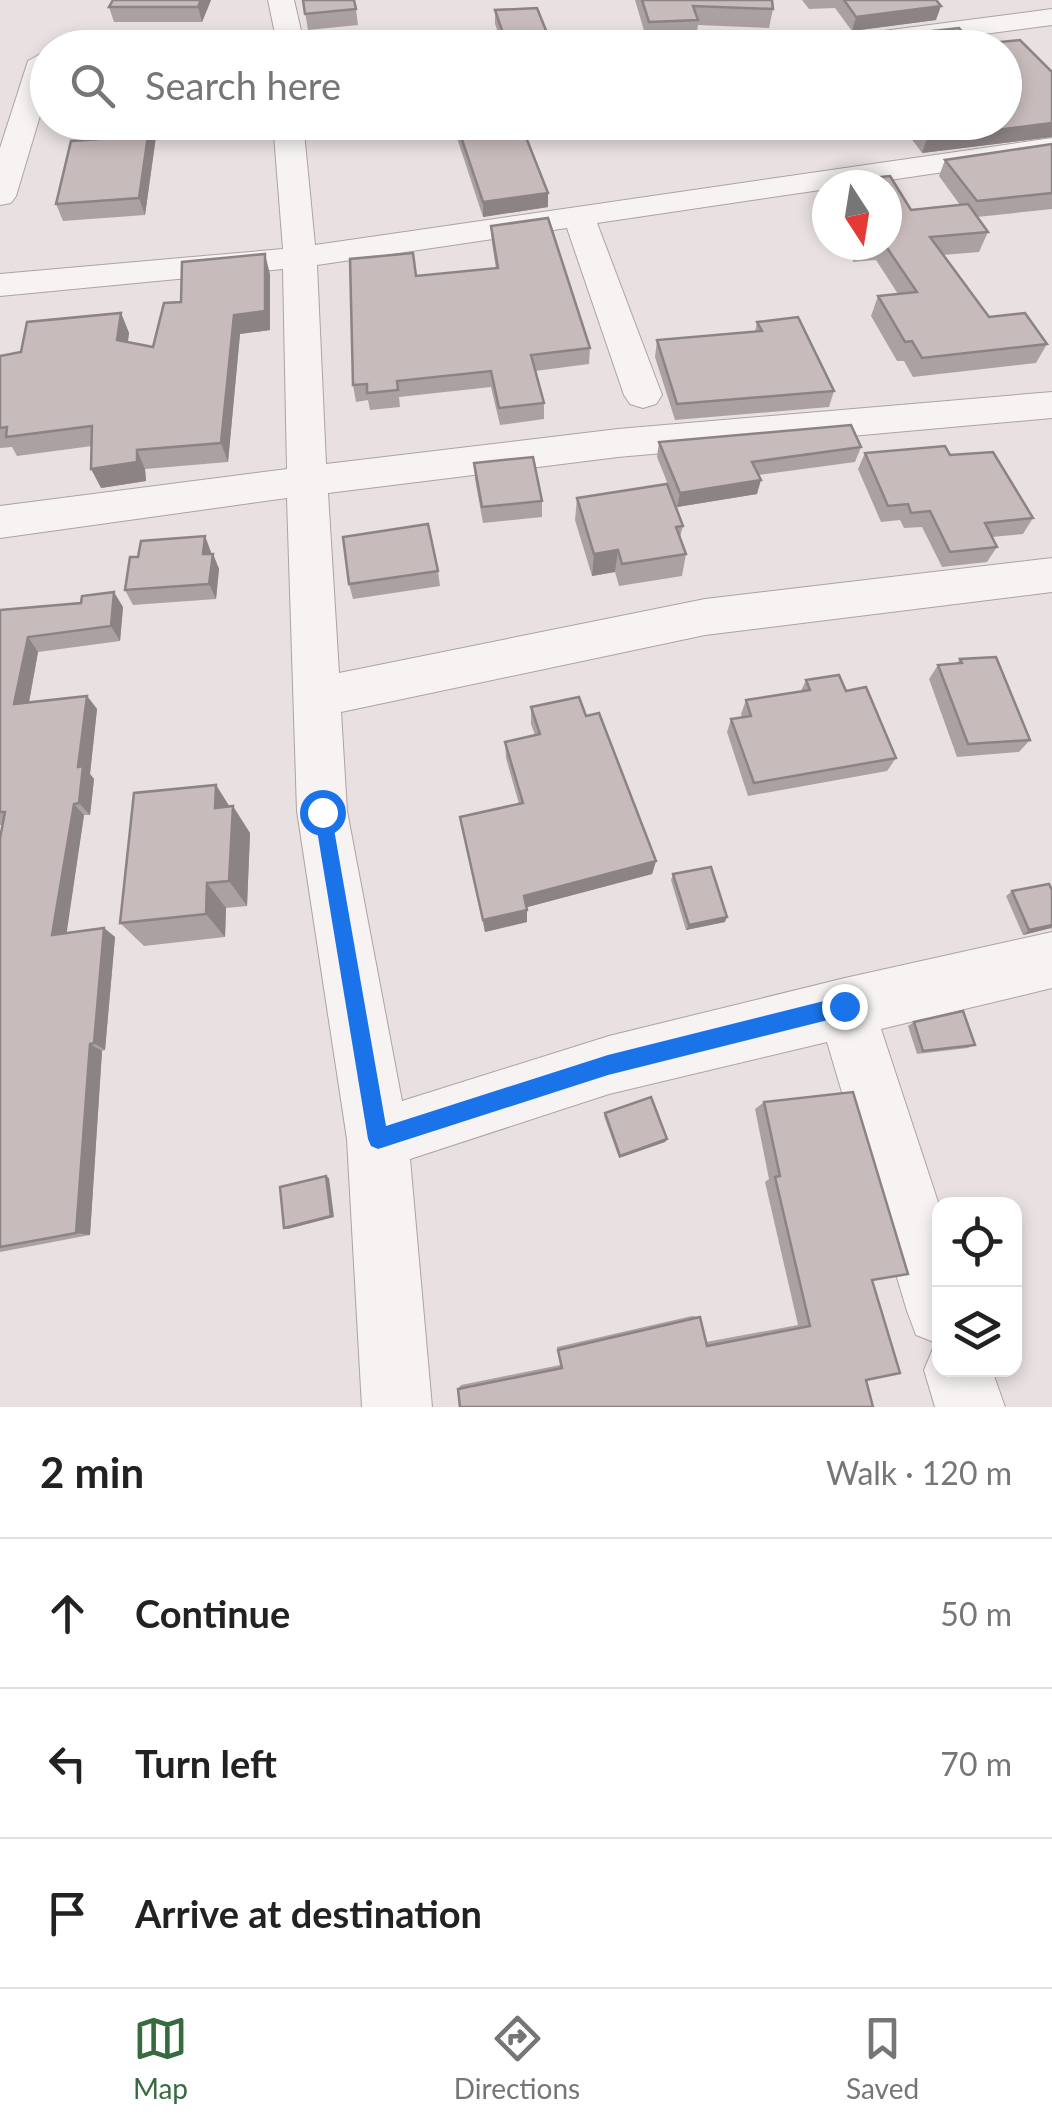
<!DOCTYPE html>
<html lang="en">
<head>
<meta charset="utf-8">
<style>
  body { margin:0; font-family:Lato,sans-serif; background:#f6f6f6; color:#222 }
  .controls { position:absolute; right:30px; bottom:30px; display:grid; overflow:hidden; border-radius:20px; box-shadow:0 5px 15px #0003 }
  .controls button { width:90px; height:90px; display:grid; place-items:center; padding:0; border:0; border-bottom:2px solid #e0e0e0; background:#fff; color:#222; font:50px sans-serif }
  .compass { position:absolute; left:812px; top:170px; width:90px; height:90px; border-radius:50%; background:#fff; box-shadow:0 5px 15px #0003; rotate:168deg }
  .stop { position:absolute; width:30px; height:30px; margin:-22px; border:8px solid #1a73e8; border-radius:50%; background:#fff }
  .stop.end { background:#1a73e8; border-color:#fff; box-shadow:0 2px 10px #0008 }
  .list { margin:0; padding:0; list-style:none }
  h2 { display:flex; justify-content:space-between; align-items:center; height:130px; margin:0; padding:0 40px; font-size:42px }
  h2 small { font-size:32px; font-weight:400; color:#767676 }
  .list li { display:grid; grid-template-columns:65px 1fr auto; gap:30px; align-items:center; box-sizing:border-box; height:150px; padding:0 40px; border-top:2px solid #e0e0e0 }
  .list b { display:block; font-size:38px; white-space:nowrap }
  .list em { font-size:32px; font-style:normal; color:#767676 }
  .icon { flex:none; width:55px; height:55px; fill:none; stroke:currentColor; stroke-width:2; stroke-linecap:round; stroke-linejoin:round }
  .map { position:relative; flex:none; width:1052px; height:1407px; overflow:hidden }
  .search { position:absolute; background:#fff; box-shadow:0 5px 15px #0003; left:30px; right:30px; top:30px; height:110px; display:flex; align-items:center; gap:25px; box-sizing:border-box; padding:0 35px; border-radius:55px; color:#767676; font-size:38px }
  .sheet { height:580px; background:#fff }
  nav { display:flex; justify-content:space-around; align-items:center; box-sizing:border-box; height:140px; border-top:2px solid #e0e0e0; background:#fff; font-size:28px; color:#767676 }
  nav a { display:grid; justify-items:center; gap:5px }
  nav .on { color:#366b40 }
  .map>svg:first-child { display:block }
</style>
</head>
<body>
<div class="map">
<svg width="1052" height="1407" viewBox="0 0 1052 1407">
  <rect width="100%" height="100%" fill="#e8e0e1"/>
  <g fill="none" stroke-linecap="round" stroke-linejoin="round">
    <defs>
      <g id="minor">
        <path d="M 268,0 L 294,0 L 305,48 L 278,48 Z"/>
        <path d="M 1052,9 L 1052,25 L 879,48 L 801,48 L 814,40 Z"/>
        <path d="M 42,53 L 48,54 L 48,89 L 16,196 L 11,203 L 0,205 L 0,148 L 28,61 Z"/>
        <path d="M 273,122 L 303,122 L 315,245 L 1052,138 L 1052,156 L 856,185 L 827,185 L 827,189 L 597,223 L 662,395 L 656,404 L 643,408 L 630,404 L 624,395 L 567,228 L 317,265 L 326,464 L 618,429 L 1052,392 L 1052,418 L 618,457 L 328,493 L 339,673 L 705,599 L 1052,558 L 1052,592 L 705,635 L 341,712 L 347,811 L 402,1101 L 609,1036 L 845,978 L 1052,932 L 1052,988 L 881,1029 L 940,1208 L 940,1370 L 992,1370 L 1005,1407 L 935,1407 L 924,1370 L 934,1346 L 939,1344 L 916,1335 L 907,1311 L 827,1042 L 609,1094 L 410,1159 L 432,1407 L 362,1407 L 347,1139 L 297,811 L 287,498 L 0,538 L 0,506 L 287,469 L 283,269 L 0,296 L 0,274 L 283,249 Z"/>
      </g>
    </defs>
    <use href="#minor" stroke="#afa2a3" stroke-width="2"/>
    <use href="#minor" fill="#f7f3f3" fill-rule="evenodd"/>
  </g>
  <g fill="#aca1a2">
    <path d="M 211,0 L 202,22 L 114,22 L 109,7 Z"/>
    <path d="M 303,0 L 356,9 L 358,25 L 308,30 Z"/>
    <path d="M 635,0 L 772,0 L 773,9 L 769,28 L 698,25 L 696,39 L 647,41 Z"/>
    <path d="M 802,0 L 936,0 L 936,20 L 852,31 L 835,8 L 809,9 Z"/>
    <path d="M 495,10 L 553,48 L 504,48 L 495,24 Z"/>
    <path d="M 959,28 L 966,36 L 981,34 L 990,43 L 1020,40 L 1052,72 L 1052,137 L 922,153 L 899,122 L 1004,122 L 1004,48 L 867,48 L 870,38 Z"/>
    <path d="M 82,122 L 158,122 L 145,215 L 63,221 L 56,204 L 94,139 Z"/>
    <path d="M 455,122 L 520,122 L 548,207 L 483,217 L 455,132 Z"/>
    <path d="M 622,122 L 667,122 L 666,132 L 629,136 Z"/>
    <path d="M 1052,144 L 1052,209 L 977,217 L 988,232 L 979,252 L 943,255 L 989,317 L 1047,344 L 1036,363 L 913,377 L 904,361 L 897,361 L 871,316 L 878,296 L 898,294 L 876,260 L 853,262 L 851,245 L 887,245 L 845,185 L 847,180 L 911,210 L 960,205 L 939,176 L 945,160 Z"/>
    <path d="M 491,226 L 590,348 L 589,364 L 535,371 L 544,403 L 544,419 L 500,425 L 491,387 L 399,397 L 400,407 L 370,410 L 368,400 L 356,402 L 353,385 L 416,276 L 496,269 L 492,243 Z"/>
    <path d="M 270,274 L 270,330 L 240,334 L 228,462 L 145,469 L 146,481 L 101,488 L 92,446 L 17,456 L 12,447 L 0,448 L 0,356 L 21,352 L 121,313 L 129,333 L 128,342 L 153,347 L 181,302 Z"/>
    <path d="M 757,322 L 834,391 L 829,407 L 675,420 L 655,357 L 657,340 L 755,332 Z"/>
    <path d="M 659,442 L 861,447 L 855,462 L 759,475 L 757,494 L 677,507 L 657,457 Z"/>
    <path d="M 865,453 L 950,455 L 1033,518 L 1023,534 L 992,537 L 997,547 L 987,562 L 942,567 L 922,527 L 904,528 L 900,520 L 881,522 L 858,469 Z"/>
    <path d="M 474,463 L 542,501 L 542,517 L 483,523 L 475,479 Z"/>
    <path d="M 577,498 L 683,526 L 680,537 L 686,554 L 682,576 L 619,586 L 615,572 L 592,576 L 575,520 Z"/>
    <path d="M 205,536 L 211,554 L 213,554 L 219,569 L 216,599 L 133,605 L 125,590 L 138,557 Z"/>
    <path d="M 438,571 L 440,586 L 353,599 L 349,584 Z"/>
    <path d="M 81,603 L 123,607 L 120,641 L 38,652 L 29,703 L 87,696 L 97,709 L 90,774 L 94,779 L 90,815 L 84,815 L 66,933 L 104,928 L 115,937 L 105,1050 L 102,1051 L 90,1235 L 0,1252 L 0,838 L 3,825 L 0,825 L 0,610 Z"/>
    <path d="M 960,659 L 1030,740 L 1019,752 L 957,757 L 929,679 L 938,665 L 957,663 Z"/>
    <path d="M 806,680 L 846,691 L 896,758 L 887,771 L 748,796 L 727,732 L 731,719 L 742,717 L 741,714 L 746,700 L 801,691 Z"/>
    <path d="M 531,707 L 586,716 L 656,861 L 652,874 L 527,907 L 527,922 L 485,932 L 460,817 L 519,804 L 506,758 L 505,742 L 535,735 L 531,724 Z"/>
    <path d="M 216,785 L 229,806 L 250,833 L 247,906 L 226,908 L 225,937 L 144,946 L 120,923 Z"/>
    <path d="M 673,874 L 725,922 L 686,930 L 671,880 Z"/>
    <path d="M 1052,890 L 1052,930 L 1051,928 L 1023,935 L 1006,896 L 1012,891 Z"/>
    <path d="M 914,1022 L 975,1045 L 968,1048 L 917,1054 L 908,1026 Z"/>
    <path d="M 764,1102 L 872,1280 L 900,1373 L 458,1389 L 461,1385 L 560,1365 L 557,1347 L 692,1316 L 700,1317 L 706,1342 L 798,1325 L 765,1182 L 769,1179 L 755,1109 Z"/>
    <path d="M 605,1113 L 667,1139 L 665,1142 L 619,1158 L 604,1116 Z"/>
  </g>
  <g fill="#8c8384">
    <path d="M 201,0 L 211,0 L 202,22 L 198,7 Z"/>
    <path d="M 941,6 L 936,20 L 852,31 L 856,17 Z"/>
    <path d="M 150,122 L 158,122 L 145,215 L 139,198 Z"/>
    <path d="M 630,122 L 667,122 L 666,132 L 629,136 Z"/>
    <path d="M 1052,123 L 1052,137 L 922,153 L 927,139 Z"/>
    <path d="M 548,193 L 548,207 L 483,217 L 483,202 Z"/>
    <path d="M 265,254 L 270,274 L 270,330 L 240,334 L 228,462 L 221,443 L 234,315 Z"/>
    <path d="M 121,313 L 129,333 L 125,359 L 117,340 Z"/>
    <path d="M 137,450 L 145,469 L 146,481 L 101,488 L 91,469 Z"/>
    <path d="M 761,480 L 757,494 L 677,507 L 680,493 Z"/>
    <path d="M 205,536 L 211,552 L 210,570 L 203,554 Z"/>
    <path d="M 618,550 L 615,572 L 592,576 L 594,554 Z"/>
    <path d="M 213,554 L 219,569 L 216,599 L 209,584 Z"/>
    <path d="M 114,592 L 123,607 L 120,641 L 111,626 Z"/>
    <path d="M 28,637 L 38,652 L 26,718 L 14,704 Z"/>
    <path d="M 87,696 L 97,709 L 90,774 L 94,779 L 90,815 L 79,803 L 78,767 Z"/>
    <path d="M 216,785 L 233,812 L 233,806 L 250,833 L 247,906 L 229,881 L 215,808 Z"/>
    <path d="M 74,804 L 84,815 L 65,944 L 52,935 Z"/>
    <path d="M 656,861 L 652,874 L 524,908 L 524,896 Z"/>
    <path d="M 207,883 L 226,908 L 225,937 L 206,914 Z"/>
    <path d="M 527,910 L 527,922 L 485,932 L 483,920 Z"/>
    <path d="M 727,917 L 725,922 L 686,930 L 689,925 Z"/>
    <path d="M 1052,925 L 1051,928 L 1023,935 L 1029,930 Z"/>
    <path d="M 104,928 L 115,937 L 105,1050 L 94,1043 Z"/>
    <path d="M 90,1044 L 102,1051 L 90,1235 L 76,1233 Z"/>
    <path d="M 667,1139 L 665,1142 L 619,1158 L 620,1156 Z"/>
    <path d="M 326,1176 L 329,1178 L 334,1217 L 288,1229 L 284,1228 Z"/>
  </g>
  <g fill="#c8bbbc" stroke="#8c8384" stroke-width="2.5">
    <path d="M 113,0 L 201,0 L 198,7 L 109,7 Z"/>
    <path d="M 303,0 L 354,0 L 356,9 L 305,14 Z"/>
    <path d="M 642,0 L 772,0 L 773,9 L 693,6 L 698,20 L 649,22 Z"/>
    <path d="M 844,0 L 936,0 L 941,6 L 856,17 Z"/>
    <path d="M 537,8 L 553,48 L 508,48 L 495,10 Z"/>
    <path d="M 959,28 L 966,36 L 981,34 L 990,43 L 1020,40 L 1052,72 L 1052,123 L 927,139 L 915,122 L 1004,122 L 1004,48 L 877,48 L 870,38 Z"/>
    <path d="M 184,46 L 227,46 L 226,48 L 184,48 Z"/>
    <path d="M 88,122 L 150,122 L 139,198 L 56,204 L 71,141 L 101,139 Z"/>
    <path d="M 456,122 L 520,122 L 548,193 L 483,202 Z"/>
    <path d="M 1052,144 L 1052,193 L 977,201 L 945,160 Z"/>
    <path d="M 890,176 L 911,210 L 968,204 L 988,232 L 930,237 L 989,317 L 1025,313 L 1047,344 L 922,358 L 912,341 L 905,342 L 878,296 L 917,292 L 885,245 L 887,245 L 887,185 L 849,185 L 847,180 Z"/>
    <path d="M 548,218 L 590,348 L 531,355 L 544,403 L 499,408 L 491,371 L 397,381 L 398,390 L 367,393 L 367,384 L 353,385 L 350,259 L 413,253 L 416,276 L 498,268 L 491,226 Z"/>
    <path d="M 265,254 L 265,311 L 234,315 L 221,443 L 137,450 L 137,462 L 91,469 L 92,426 L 6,437 L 7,427 L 0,428 L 0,356 L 21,352 L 27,322 L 121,313 L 117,340 L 153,347 L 164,303 L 181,302 L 182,262 Z"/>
    <path d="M 798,317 L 834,391 L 677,404 L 657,340 L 762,331 L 757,322 Z"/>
    <path d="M 851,425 L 861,447 L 752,462 L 761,480 L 680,493 L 659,442 Z"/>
    <path d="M 945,446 L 950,455 L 993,452 L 1033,518 L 985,523 L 997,547 L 950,552 L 930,511 L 911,513 L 908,504 L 888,506 L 865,453 Z"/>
    <path d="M 533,457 L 542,501 L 482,507 L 474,463 Z"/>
    <path d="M 667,484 L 683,526 L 676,527 L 686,554 L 622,564 L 618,550 L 594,554 L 577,498 Z"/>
    <path d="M 428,524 L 438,571 L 349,584 L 343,537 Z"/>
    <path d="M 205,536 L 203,554 L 213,554 L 209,584 L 125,590 L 130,557 L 138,557 L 141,541 Z"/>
    <path d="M 114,592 L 111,626 L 28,637 L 14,704 L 87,696 L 78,767 L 83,766 L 79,803 L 74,804 L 52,935 L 104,928 L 94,1043 L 90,1044 L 76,1233 L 0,1247 L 0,838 L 5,812 L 0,812 L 0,610 L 81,603 L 82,596 Z"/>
    <path d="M 996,657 L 1030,740 L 968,744 L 938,665 L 962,663 L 960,659 Z"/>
    <path d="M 839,675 L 846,691 L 866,687 L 896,758 L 754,783 L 731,719 L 751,716 L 746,700 L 810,690 L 806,680 Z"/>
    <path d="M 579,697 L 586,716 L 599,713 L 656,861 L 524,896 L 527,910 L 483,920 L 460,817 L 523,803 L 505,742 L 540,734 L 531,707 Z"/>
    <path d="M 216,785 L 215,808 L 233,806 L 229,881 L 207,883 L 206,914 L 120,923 L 134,793 Z"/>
    <path d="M 711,867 L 727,917 L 689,925 L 673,874 Z"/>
    <path d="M 1049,884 L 1052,890 L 1052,925 L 1029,930 L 1012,891 Z"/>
    <path d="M 963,1011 L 975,1045 L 923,1051 L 914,1022 Z"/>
    <path d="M 853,1092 L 908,1274 L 872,1280 L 900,1373 L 866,1380 L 873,1407 L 460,1407 L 458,1389 L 562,1368 L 558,1350 L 700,1317 L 707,1346 L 810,1326 L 775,1177 L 780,1176 L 764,1102 Z"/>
    <path d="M 651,1097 L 667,1139 L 620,1156 L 605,1113 Z"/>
    <path d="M 326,1176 L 331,1216 L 284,1228 L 280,1187 Z"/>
  </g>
  <path fill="#1a73e8" d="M 322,804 L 331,812 L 386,1126 L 608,1055 L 844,996 L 854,1006 L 844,1016 L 608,1075 L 378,1149 L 371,1146 L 368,1139 L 314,812 Z"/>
</svg>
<div class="controls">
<button><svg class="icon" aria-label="locate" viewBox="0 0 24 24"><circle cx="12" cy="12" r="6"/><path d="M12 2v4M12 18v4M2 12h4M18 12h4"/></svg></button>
<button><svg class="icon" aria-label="layers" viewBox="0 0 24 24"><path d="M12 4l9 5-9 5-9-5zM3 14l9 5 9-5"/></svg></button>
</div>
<svg class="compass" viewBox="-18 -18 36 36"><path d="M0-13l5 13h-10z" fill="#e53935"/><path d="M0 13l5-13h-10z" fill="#767676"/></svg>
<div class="stop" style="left:322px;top:812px"></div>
<div class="stop end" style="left:844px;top:1006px"></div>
<div class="search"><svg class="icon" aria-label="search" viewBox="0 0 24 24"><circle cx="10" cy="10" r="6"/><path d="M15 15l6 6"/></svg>Search here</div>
</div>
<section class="sheet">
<h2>2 min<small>Walk · 120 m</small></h2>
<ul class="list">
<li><svg class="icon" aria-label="ahead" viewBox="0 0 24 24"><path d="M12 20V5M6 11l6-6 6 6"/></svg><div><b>Continue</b></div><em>50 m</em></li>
<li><svg class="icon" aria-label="left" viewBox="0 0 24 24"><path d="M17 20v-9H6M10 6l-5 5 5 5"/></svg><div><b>Turn left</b></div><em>70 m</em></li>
<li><svg class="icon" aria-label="arrive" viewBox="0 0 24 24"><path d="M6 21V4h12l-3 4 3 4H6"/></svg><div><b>Arrive at destination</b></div></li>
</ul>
</section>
<nav>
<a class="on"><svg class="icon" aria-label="map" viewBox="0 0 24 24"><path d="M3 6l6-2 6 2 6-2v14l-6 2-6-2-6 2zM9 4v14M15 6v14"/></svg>Map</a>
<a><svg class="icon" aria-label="directions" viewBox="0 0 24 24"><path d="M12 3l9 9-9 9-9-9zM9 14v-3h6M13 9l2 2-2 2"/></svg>Directions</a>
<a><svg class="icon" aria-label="saved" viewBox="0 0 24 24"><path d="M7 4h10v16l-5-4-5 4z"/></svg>Saved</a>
</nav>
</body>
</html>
